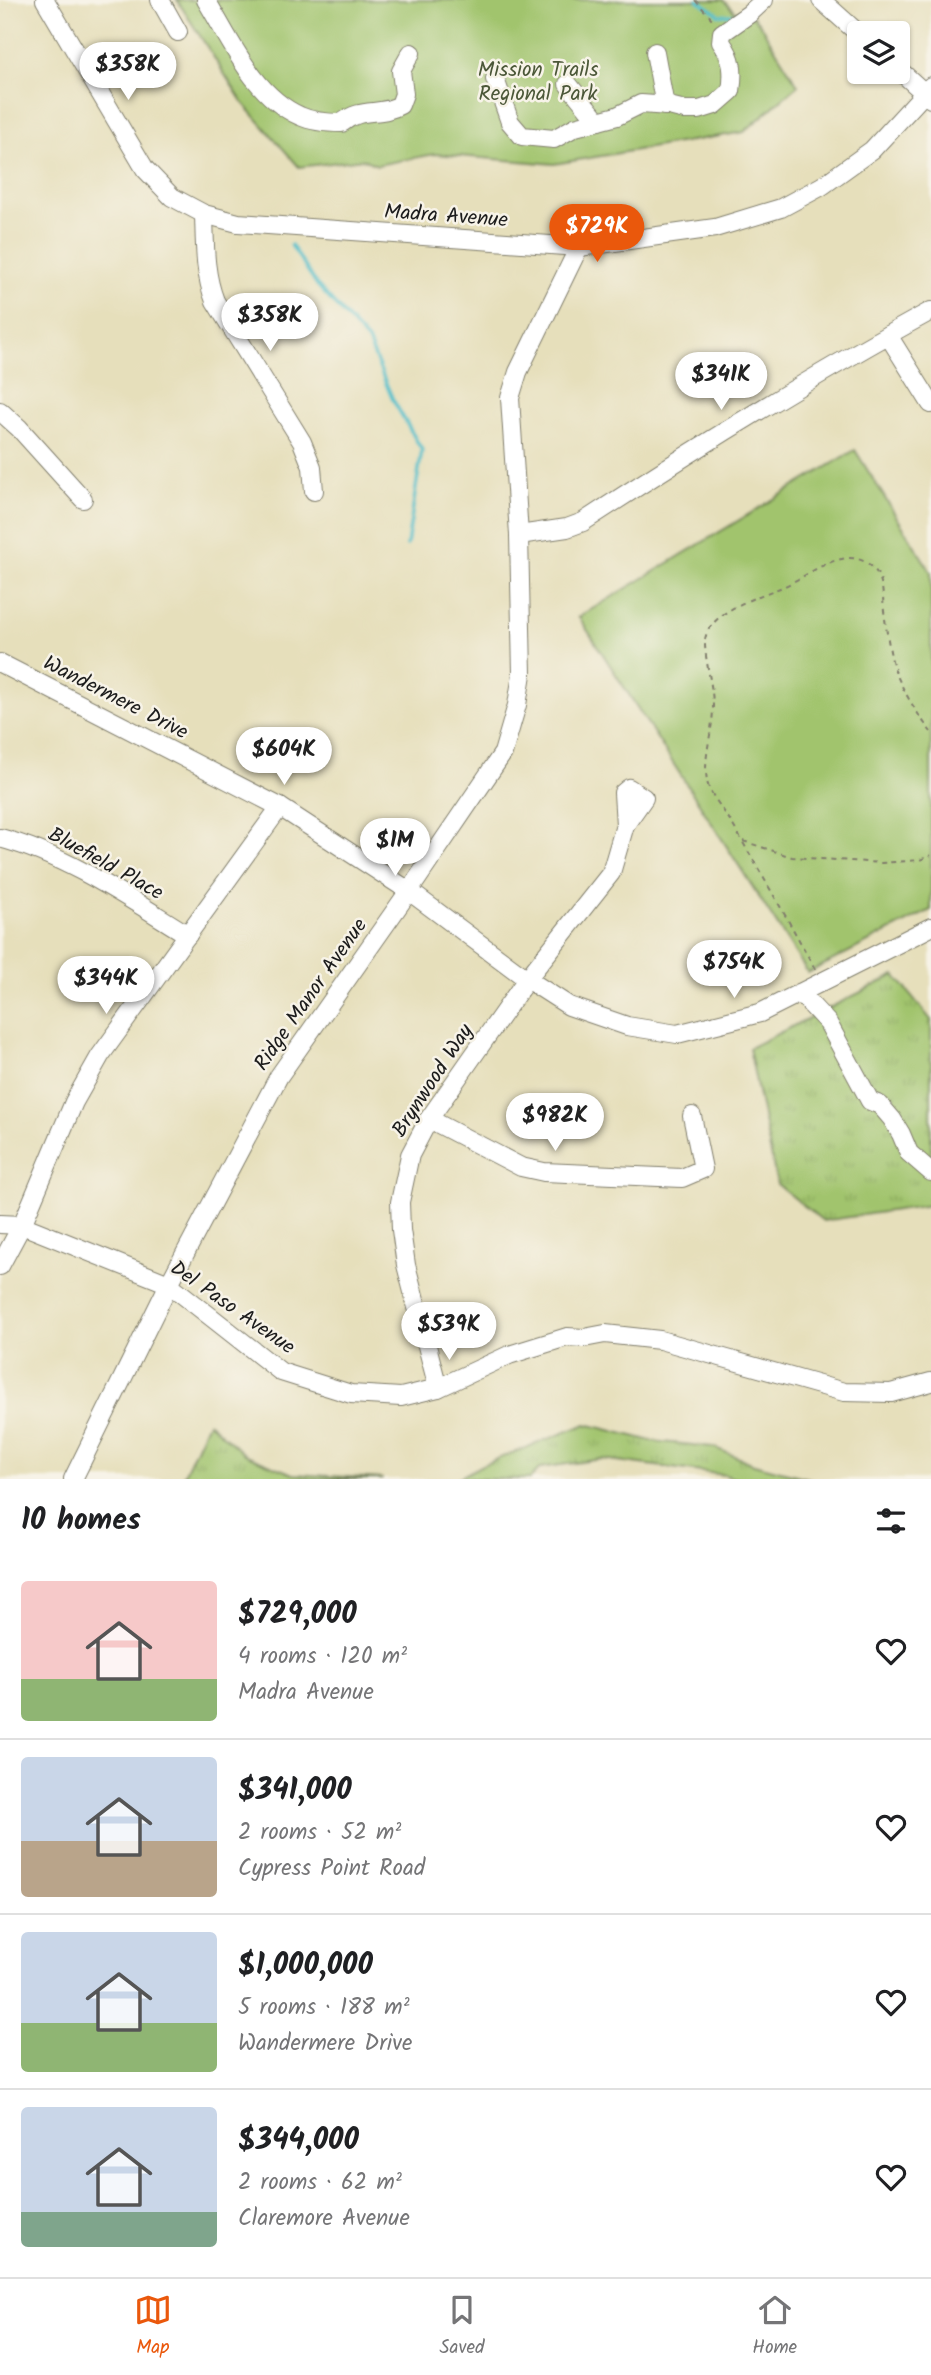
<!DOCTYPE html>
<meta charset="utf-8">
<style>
:root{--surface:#fff;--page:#f2f2f2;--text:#202124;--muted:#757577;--line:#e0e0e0;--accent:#ea580c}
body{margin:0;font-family:Kalam,sans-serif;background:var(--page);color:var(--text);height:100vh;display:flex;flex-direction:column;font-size:26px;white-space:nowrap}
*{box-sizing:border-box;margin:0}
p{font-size:23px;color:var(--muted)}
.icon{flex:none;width:38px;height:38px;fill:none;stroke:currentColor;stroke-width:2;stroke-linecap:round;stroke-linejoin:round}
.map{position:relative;height:1479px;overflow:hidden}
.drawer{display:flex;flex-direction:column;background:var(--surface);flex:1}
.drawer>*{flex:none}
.fabs{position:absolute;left:847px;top:21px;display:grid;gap:14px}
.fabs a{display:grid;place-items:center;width:63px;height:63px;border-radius:7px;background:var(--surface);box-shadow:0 2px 5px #0004;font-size:35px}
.price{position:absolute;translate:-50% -60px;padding:0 16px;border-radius:24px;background:#fff;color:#222;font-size:23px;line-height:46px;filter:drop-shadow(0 2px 4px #0008)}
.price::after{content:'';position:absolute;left:50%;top:42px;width:21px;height:16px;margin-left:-10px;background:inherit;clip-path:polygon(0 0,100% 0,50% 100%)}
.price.active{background:var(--accent);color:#fff}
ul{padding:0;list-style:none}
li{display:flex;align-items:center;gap:21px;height:175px;padding:0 21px}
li+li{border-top:2px solid var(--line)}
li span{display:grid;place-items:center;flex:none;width:196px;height:140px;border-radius:7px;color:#555}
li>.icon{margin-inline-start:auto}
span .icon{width:84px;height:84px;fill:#fffc;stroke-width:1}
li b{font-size:30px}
h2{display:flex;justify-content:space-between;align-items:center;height:84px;padding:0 21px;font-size:30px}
.tabs{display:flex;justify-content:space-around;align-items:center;height:98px;border-top:2px solid var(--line);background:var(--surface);font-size:19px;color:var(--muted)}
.tabs a{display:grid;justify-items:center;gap:4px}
.tabs .active{color:var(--accent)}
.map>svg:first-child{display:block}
.grass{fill:url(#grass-tufts);stroke:#5e7044;stroke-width:2}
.green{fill:#a1c46d;stroke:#5e7044;stroke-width:2}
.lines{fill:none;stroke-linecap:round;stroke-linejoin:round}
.stream{stroke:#50bdc8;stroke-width:3.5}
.minor-casing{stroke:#817e6c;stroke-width:20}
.path{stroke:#817e6c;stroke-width:2;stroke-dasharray:5 5;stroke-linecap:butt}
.minor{stroke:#fff;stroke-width:18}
.labels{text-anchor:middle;stroke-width:5;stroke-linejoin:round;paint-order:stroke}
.park-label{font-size:21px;fill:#4b5738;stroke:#f7f3e8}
.street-label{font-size:21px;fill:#1c1c1c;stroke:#f7f3e8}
</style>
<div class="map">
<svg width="931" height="1479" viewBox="0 0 931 1479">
<defs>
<pattern id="grass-tufts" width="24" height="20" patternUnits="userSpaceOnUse" patternTransform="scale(1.75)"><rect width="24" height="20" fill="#a1c46d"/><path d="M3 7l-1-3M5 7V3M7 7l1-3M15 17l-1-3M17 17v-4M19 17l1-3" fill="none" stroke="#8aa85e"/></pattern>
</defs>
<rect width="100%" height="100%" fill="#f7f3e8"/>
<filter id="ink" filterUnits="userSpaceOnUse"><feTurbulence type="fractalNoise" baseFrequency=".0143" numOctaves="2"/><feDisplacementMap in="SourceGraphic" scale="14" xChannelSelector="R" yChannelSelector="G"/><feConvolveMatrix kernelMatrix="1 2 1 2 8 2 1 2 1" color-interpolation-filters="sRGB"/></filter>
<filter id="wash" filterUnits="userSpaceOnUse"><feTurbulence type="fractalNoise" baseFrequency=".00686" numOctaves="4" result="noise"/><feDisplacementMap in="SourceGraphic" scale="28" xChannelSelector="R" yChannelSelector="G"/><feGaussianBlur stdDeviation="1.57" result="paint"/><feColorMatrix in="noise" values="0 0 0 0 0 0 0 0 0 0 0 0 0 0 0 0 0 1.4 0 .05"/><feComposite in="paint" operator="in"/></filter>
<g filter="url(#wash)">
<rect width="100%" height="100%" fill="#e6dfbb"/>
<!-- grass -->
<g class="grass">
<polygon points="895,975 931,1020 931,1205 823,1221 777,1184 749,1048"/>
<polygon points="208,1422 244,1454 293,1474 383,1479 182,1479"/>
<polygon points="586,1424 652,1441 713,1447 754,1464 811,1479 735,1479 725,1475 602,1459 540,1468 530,1479 457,1479 482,1465"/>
</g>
<!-- green -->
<g class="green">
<polygon points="177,0 723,0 735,12 746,9 759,23 798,85 744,132 554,164 435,154 377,165 363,159 299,167 243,103"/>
<polygon points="855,450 931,572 931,910 808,973 579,617"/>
</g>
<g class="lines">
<!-- stream -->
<g class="stream">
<polyline points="698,0 720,15 735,15"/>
<polyline points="291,245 317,285 368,341 393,400 422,450 407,545"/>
</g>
</g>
</g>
<g filter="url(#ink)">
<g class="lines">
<defs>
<g id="minor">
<polyline points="45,0 145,169 172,197 204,214 238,223 579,247 715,228 781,208 822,186 872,150 931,86"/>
<polyline points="160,0 178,32"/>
<path d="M206,0c25,41 48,96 94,116 13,6 28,7 42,7 20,-17 37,-6 58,-18l4,-11 -3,-23 10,-18"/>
<polyline points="821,0 859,34"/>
<polyline points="655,52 665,106"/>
<polyline points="898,69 931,99"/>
<path d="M495,79l15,43 12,14 32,3 21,-12 42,-11 24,-12 28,2 16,4h14l16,-5 16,-14c3,-19 2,-33 -10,-49l1,-9 27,-19 15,-14"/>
<polyline points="568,84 598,121"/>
<path d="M204,214c1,30 0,59 11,87l87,141 10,25 2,24"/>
<polyline points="888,335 931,404"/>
<polyline points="0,411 19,428 83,499"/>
<path d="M519,535l48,-7 16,-6c113,-74 229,-146 348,-211"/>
<polyline points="0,663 280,807 409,891 527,979 569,1006 627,1026 677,1034 760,1013 931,927"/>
<path d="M0,838c68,18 128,60 188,97"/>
<polyline points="800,993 828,1023 870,1101 880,1105 892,1119 901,1134 909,1153 931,1172"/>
<polyline points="429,1119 521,1167 544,1172 682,1178 703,1169 692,1116"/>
<polyline points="0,1224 22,1225 169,1284 281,1372 351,1394 401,1397 438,1388 509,1355 567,1337 584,1338 605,1334 660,1340 844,1392 891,1393 931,1382"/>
<polyline points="0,1266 22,1225 74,1102 100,1056 280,807"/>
<polyline points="438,1388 406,1265 401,1230 400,1202 410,1155 429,1119 527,979 611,873 625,825 644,798 629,788 623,793 625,825"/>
<polyline points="73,1479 169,1284 279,1076 409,891 503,753 517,705 522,674 519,535 510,398 518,372 579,247"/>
</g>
</defs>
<!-- minor casing -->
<use href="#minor" class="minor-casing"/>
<!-- path -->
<g class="path">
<polyline points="695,0 713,20"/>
<polyline points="743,841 792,857 881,863 920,860 931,855"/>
<path d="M815,969c-27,-50 -56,-99 -84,-147 -7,-12 -22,-28 -24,-41 -4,-25 6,-49 6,-74 0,-21 -7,-41 -8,-62 -3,-31 54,-49 75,-57 26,-10 60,-42 87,-25 18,12 15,30 17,48 2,15 6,49 12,62 8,20 22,42 35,59"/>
</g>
<!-- minor -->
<use href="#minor" class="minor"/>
</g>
</g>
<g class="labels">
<!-- park labels -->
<g class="park-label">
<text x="538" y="76">Mission Trails<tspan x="538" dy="24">Regional Park</tspan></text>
</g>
<!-- street labels -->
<g class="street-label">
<text transform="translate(446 215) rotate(4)" y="7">Madra Avenue</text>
<text transform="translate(116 697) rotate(27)" y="7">Wandermere Drive</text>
<text transform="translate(106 863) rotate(29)" y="7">Bluefield Place</text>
<text transform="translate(310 994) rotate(-55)" y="7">Ridge Manor Avenue</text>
<text transform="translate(432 1080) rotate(-57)" y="7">Brynwood Way</text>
<text transform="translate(233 1307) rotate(35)" y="7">Del Paso Avenue</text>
</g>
</g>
</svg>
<div class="fabs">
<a><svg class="icon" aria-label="layers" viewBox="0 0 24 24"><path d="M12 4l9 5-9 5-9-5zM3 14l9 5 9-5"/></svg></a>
</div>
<b class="price" style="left:128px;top:102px">$358K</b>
<b class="price active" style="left:597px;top:264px">$729K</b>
<b class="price" style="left:270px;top:353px">$358K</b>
<b class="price" style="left:721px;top:412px">$341K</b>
<b class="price" style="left:284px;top:787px">$604K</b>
<b class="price" style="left:395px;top:878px">$1M</b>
<b class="price" style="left:734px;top:1000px">$754K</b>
<b class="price" style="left:106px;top:1016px">$344K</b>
<b class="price" style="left:555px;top:1153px">$982K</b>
<b class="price" style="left:449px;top:1362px">$539K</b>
</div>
<section class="drawer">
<h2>10 homes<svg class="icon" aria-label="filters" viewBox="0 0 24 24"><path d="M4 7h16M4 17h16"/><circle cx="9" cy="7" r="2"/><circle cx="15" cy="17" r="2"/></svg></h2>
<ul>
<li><span style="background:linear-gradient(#f6c9c9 70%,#8fb573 0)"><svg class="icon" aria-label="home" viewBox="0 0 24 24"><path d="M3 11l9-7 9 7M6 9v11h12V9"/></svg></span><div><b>$729,000</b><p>4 rooms · 120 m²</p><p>Madra Avenue</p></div><svg class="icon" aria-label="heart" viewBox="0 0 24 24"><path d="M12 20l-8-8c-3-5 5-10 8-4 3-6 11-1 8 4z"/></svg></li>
<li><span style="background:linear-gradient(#c9d6e8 60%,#b9a48a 0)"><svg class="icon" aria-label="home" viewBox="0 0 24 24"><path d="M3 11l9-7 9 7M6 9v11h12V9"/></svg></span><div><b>$341,000</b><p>2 rooms · 52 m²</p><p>Cypress Point Road</p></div><svg class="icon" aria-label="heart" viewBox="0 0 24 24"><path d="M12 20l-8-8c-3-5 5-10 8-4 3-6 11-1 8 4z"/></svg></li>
<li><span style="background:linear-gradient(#c9d6e8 65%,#8fb573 0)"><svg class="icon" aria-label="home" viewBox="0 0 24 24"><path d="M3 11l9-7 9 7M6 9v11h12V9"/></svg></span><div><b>$1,000,000</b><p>5 rooms · 188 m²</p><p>Wandermere Drive</p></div><svg class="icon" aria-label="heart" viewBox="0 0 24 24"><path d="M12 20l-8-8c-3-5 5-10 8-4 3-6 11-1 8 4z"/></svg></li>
<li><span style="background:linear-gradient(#c9d6e8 75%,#7fa58c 0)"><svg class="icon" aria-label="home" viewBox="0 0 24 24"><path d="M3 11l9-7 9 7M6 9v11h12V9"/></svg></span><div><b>$344,000</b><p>2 rooms · 62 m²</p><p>Claremore Avenue</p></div><svg class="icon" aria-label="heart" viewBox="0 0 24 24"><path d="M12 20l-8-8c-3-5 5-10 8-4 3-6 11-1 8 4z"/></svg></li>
</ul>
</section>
<nav class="tabs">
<a class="active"><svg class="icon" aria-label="map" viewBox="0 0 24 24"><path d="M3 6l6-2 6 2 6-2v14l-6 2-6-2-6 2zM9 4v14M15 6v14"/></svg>Map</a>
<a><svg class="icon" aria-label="saved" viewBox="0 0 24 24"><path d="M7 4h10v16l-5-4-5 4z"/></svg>Saved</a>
<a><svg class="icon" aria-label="home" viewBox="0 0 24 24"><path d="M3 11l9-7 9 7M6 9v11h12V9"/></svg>Home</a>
</nav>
